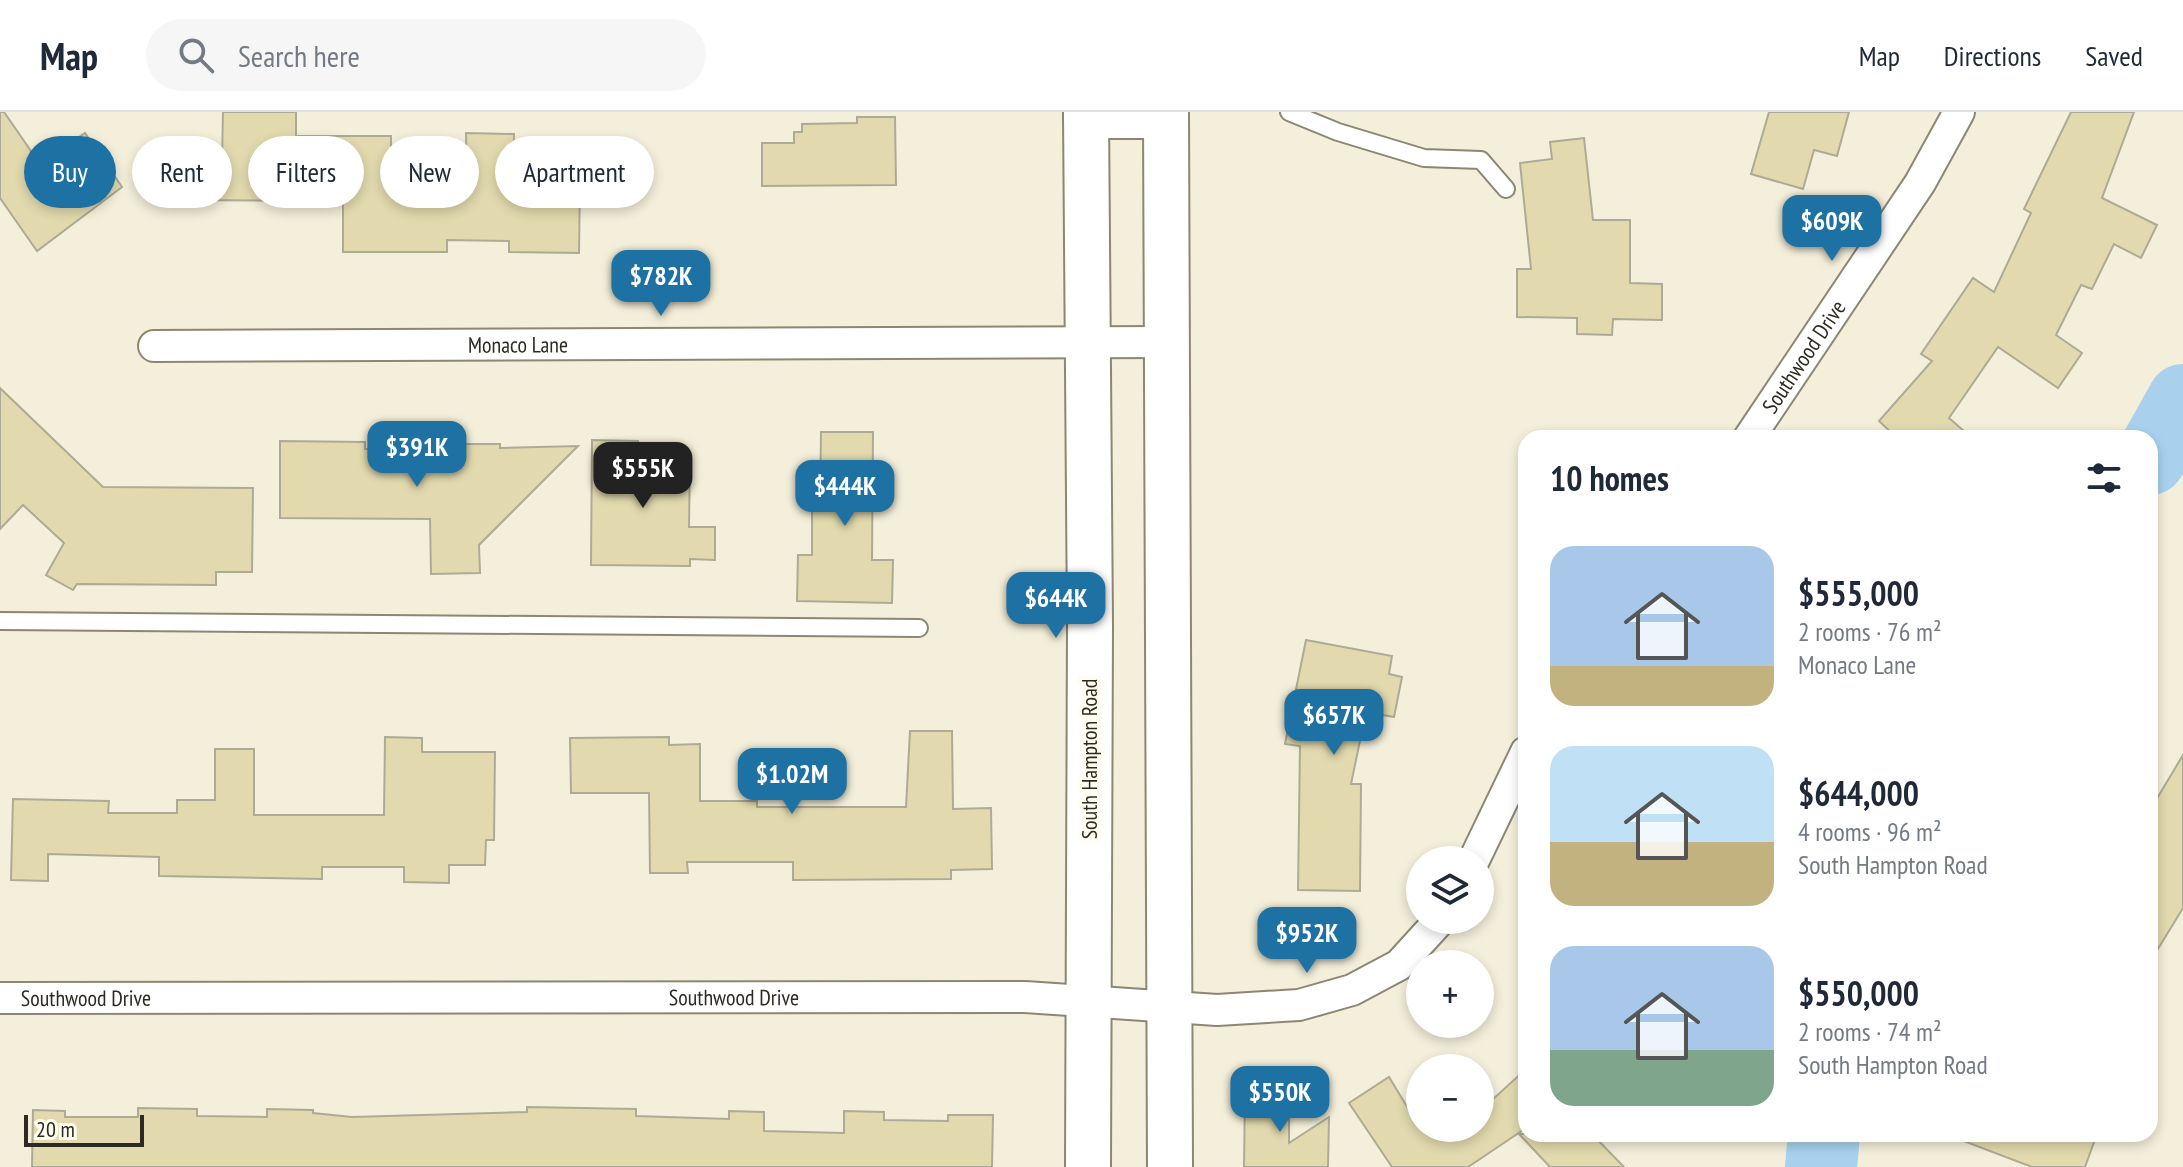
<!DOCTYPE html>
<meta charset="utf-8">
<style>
:root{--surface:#fff;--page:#f6f6f7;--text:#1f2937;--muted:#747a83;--line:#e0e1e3;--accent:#1e72a3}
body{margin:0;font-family:"PT Sans Narrow",sans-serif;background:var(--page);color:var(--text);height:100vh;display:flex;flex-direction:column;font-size:30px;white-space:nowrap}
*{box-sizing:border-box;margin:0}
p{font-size:26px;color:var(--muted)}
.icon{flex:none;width:44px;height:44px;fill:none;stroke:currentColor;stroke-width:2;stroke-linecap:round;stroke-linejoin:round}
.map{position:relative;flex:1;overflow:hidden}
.panel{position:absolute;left:1518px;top:318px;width:640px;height:712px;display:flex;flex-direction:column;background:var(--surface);border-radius:24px;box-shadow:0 4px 12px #0003}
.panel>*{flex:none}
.hud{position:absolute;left:24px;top:24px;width:760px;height:72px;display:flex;gap:16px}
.fabs{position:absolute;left:1406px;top:734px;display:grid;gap:16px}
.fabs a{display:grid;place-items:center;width:88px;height:88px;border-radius:50%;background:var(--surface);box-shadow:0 4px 12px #0003;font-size:40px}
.scale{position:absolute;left:24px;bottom:20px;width:120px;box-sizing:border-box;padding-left:8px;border:4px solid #2c2a22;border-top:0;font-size:22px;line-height:28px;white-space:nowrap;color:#2c2a22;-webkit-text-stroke:6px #fffdf0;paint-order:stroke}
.price{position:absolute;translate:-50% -68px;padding:0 18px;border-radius:16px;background:var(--accent);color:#fff;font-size:26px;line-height:52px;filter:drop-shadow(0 2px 4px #0008)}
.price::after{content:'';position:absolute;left:50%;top:48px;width:24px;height:18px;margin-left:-12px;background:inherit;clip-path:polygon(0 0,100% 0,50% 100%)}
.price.on{background:#222;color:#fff}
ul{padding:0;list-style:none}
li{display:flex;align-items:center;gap:24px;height:200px;padding:0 32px}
li span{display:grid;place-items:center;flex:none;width:224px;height:160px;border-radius:24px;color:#555}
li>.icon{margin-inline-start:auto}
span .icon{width:96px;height:96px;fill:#fffc;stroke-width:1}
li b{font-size:34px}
h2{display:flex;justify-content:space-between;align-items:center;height:96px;padding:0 32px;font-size:34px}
.pill{padding:0 28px;border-radius:36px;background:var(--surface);box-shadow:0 4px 12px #0003;font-size:28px;line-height:72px}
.pill.on{background:var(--accent);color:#fff}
header{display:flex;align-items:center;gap:48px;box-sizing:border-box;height:112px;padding:0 40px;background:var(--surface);border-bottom:2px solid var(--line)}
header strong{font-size:38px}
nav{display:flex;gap:44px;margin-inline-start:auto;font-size:28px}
.search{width:560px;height:72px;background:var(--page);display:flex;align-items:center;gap:20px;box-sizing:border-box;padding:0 28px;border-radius:44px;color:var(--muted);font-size:30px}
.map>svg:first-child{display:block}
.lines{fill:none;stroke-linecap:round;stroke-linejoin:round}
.river{stroke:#a9d1ee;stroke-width:72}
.building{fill:#e2daae;stroke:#adaa95;stroke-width:2}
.service-casing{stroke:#8b8773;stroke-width:20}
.minor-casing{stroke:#8b8773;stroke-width:34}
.secondary-casing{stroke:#8b8773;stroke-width:48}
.service{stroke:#fff;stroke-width:16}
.minor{stroke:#fff;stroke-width:30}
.secondary{stroke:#fff;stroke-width:44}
.labels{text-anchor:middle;stroke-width:8;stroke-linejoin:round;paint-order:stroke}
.street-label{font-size:22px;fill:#2c2a22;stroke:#fffdf0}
</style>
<header>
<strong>Map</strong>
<div class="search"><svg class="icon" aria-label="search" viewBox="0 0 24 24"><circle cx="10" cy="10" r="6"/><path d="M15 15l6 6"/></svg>Search here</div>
<nav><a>Map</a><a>Directions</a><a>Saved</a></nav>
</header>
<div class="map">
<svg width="2183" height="1055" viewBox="0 0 2183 1055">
<rect width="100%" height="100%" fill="#f4efda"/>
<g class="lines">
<!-- river -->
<g class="river">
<polyline points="2150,347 2183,288"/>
<polyline points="1821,1055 1824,1022"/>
</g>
</g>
<!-- building -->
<g class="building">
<polygon points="0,0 4,0 40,52 85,21 122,75 37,139 0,86"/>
<polygon points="223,0 296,0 296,24 391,24 391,79 467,79 466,21 514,22 513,68 580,69 579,141 509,140 509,129 447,128 447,140 343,140 343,89 183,88 183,46 222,47"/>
<polygon points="1769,0 1849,0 1837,44 1814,38 1803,77 1751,62"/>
<polygon points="2071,0 2134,0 2102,86 2157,113 2141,146 2114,132 2092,177 2081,173 2056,223 2082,241 2058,276 1998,235 1949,306 1972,326 1897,326 1879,309 1932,249 1921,242 1973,166 1994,180 2031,101 2024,97"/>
<polygon points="857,5 895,5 896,73 762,74 762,31 794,31 794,20 802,20 802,12 857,11"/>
<polygon points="1584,26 1593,108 1630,108 1630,171 1662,172 1662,208 1613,207 1612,223 1577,222 1577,206 1517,205 1517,157 1531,157 1520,51 1552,47 1550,30"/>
<polygon points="0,276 103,375 253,376 252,460 216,460 216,473 77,472 73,478 46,463 64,431 23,393 0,417"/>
<polygon points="821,320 873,320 872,448 893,448 892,491 797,489 798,443 812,443 812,395 820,395"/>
<polygon points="592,328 638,329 637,346 690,346 689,415 715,415 715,448 690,447 690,454 591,453"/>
<polygon points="280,329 365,330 365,337 456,337 456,332 500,332 500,336 578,334 479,433 480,461 431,462 430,407 280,406"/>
<polygon points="1306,528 1392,544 1389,562 1402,565 1394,605 1366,600 1351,672 1361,672 1360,779 1298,778 1300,634 1285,632"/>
<polygon points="910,619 952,619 953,697 991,696 992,757 951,758 951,767 793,768 793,750 687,750 688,761 650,761 649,681 571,681 570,626 669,625 669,633 700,632 700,689 757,689 757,695 906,695"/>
<polygon points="385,625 422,626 422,640 495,640 494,728 486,728 485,753 449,753 449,771 404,770 404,755 322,755 322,767 159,764 159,745 48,742 48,769 11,768 13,687 109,689 108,701 177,701 177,688 215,688 215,637 254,637 254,703 384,703"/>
<polygon points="2183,643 2183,796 2150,850 2150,698"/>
<polygon points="1526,957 1526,1016 1468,1055 1392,1055 1349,991 1389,965 1420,1016 1480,1016 1480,999"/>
<polygon points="1245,977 1289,978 1289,1031 1329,1005 1328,1055 1244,1055"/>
<polygon points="527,995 636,997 636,1004 729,1007 729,999 764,1000 764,1019 844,1021 844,999 884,1000 884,1008 948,1009 948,1003 993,1003 992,1055 32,1055 33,998 65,999 65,1005 138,1005 138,996 197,997 197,1004 267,1005 267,997 313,998 313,1001 352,1005 527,1000"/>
<polygon points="1519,1022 1592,1022 1624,1055 1550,1055"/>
<polygon points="1954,1022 2097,1022 2085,1055 2032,1055 1953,1025"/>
</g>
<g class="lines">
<defs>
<g id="service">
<polyline points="1289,0 1338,20 1424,46 1481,48 1506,77"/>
<polyline points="0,509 919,516"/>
</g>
<g id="minor">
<path id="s1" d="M154,234l1016,-4"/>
<path id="s2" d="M1749,326l171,-255 39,-71"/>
<polyline points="1474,748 1526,640"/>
<path id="s3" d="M0,886l1025,-1 192,13 82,-5 53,-15 47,-25 41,-45"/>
</g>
<g id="secondary">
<polyline points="1086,0 1090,514 1088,1055"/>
<polyline points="1166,0 1170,1055"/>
<polyline points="1086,4 1166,4"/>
</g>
</defs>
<!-- service casing -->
<use href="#service" class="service-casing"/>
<!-- minor casing -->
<use href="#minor" class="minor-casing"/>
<!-- secondary casing -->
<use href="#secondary" class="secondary-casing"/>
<!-- service -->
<use href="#service" class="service"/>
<!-- minor -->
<use href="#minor" class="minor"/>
<!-- secondary -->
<use href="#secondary" class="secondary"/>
</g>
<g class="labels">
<!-- street labels -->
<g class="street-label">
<text dy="8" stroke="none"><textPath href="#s1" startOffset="364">Monaco Lane</textPath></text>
<text dy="8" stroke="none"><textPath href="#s2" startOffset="98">Southwood Drive</textPath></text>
<text transform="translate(1089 647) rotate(-90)" y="8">South Hampton Road</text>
<text dy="8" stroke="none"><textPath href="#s3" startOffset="86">Southwood Drive</textPath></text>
<text dy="8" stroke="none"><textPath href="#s3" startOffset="734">Southwood Drive</textPath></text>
</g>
</g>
</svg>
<div class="fabs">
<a><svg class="icon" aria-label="layers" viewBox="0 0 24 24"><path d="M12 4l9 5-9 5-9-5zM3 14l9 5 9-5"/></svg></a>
<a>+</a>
<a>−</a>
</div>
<div class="scale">20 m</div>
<b class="price" style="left:1832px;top:151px">$609K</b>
<b class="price" style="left:661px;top:206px">$782K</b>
<b class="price" style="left:417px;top:377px">$391K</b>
<b class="price on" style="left:643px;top:398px">$555K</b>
<b class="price" style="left:845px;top:416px">$444K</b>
<b class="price" style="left:1056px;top:528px">$644K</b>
<b class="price" style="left:1334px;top:645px">$657K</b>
<b class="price" style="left:792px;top:704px">$1.02M</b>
<b class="price" style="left:1307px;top:863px">$952K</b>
<b class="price" style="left:1280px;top:1022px">$550K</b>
<div class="hud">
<a class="pill on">Buy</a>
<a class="pill">Rent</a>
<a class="pill">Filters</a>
<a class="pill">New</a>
<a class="pill">Apartment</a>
</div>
<section class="panel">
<h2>10 homes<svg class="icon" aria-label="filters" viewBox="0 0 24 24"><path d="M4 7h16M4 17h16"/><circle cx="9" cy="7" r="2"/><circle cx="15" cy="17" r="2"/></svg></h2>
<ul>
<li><span style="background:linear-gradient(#a9c7e8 75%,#c2b280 0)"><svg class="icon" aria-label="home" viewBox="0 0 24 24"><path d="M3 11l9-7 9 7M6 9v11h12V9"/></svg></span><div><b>$555,000</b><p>2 rooms · 76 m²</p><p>Monaco Lane</p></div></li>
<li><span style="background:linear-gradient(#bfe0f5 60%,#c2b280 0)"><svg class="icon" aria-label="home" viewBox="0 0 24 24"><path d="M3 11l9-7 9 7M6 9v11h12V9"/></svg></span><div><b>$644,000</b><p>4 rooms · 96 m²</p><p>South Hampton Road</p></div></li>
<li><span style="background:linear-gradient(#a9c7e8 65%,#7fa58c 0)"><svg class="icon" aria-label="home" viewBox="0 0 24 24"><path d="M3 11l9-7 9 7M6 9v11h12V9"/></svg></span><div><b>$550,000</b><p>2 rooms · 74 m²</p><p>South Hampton Road</p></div></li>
</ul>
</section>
</div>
